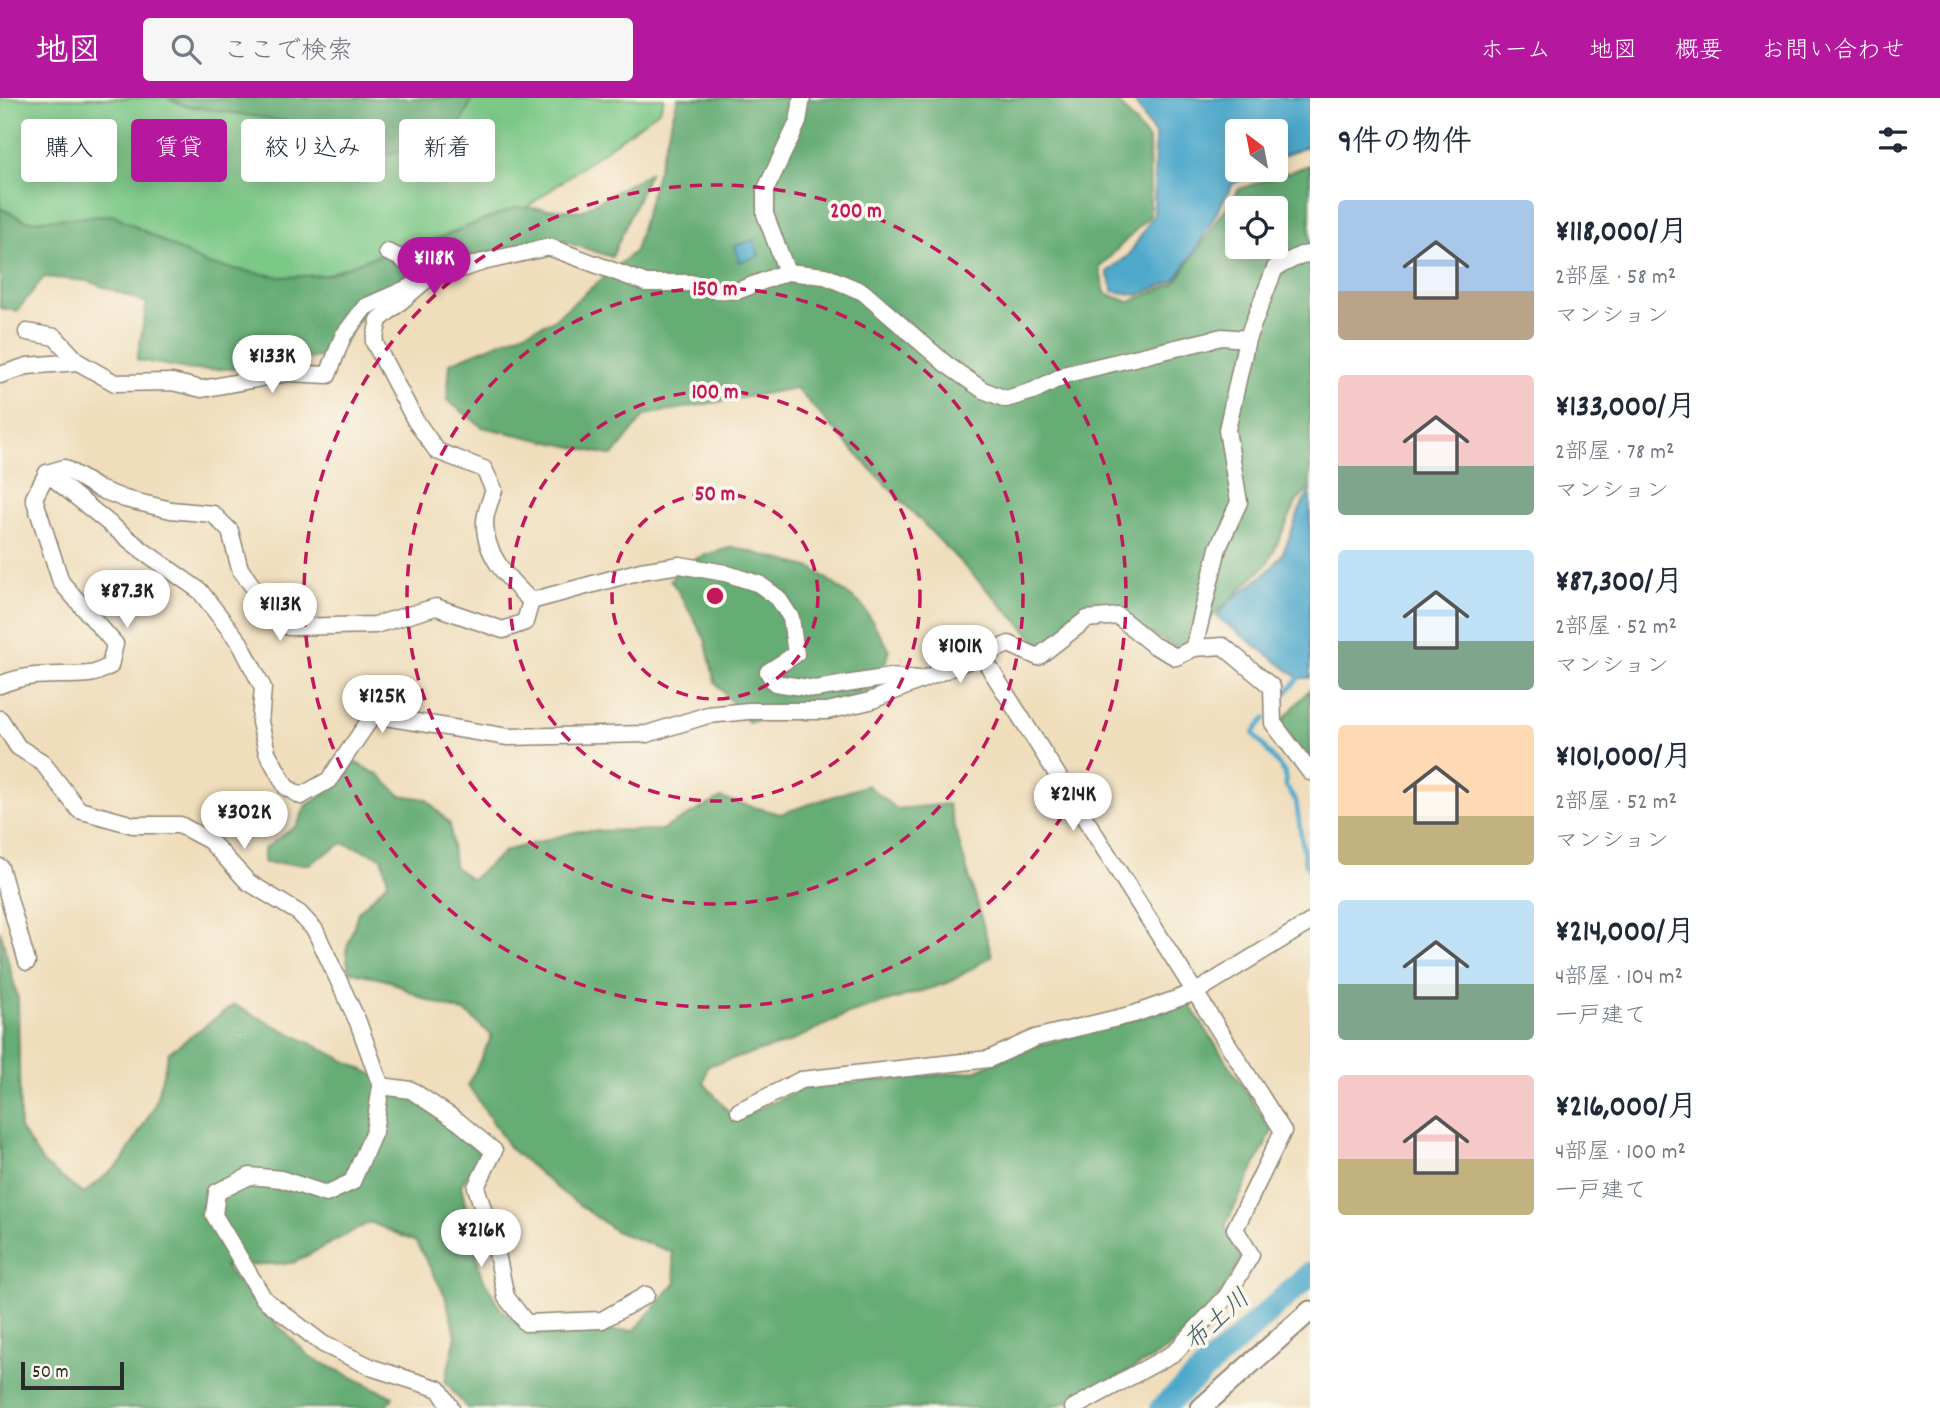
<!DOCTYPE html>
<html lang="ja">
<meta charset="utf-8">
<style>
:root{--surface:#fff;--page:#f6f6f7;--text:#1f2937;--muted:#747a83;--accent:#b5179e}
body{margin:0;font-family:Dekko,"Klee One",sans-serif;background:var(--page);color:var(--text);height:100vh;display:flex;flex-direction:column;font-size:26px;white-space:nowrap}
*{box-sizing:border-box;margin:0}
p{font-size:23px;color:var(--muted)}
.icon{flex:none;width:38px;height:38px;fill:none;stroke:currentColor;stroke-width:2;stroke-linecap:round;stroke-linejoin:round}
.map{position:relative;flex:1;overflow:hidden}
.side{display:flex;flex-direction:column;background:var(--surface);width:630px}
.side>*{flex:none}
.hud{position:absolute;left:21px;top:21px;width:665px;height:63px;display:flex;gap:14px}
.needle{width:46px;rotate:328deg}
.buttons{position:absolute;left:1225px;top:21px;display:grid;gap:14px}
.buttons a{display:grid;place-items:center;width:63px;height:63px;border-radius:7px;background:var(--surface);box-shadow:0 4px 18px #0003;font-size:35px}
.scale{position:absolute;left:21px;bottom:18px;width:103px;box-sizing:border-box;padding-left:7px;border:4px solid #2b2b2b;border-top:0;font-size:19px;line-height:24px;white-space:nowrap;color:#2b2b2b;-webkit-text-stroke:5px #fbf7ec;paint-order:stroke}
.price{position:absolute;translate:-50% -60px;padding:0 16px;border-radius:24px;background:#fff;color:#222;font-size:23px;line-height:46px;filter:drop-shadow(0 2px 4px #0008)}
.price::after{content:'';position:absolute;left:50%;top:42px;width:21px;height:16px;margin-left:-10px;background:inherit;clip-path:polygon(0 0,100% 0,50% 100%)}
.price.active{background:var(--accent);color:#fff}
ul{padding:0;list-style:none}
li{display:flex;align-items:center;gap:21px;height:175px;padding:0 28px}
li span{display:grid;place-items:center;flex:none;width:196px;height:140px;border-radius:7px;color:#555}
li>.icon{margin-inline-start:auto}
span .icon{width:84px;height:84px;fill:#fffc;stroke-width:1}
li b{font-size:30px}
h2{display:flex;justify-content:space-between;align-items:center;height:84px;padding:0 28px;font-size:30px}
.chip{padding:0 24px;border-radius:7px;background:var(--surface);box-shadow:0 4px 18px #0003;font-size:24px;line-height:63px}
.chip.active{background:var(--accent);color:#fff}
header{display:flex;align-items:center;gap:42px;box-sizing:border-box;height:98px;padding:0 35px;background:var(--accent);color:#fff}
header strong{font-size:33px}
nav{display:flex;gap:38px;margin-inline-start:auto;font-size:24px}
.search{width:490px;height:63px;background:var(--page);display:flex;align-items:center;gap:18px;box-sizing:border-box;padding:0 24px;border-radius:7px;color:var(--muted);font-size:26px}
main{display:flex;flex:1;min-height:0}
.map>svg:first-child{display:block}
.green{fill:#7cc887;stroke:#547a59;stroke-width:2}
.forest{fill:#65ac74;stroke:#486c50;stroke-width:2;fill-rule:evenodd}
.water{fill:#4ea8cb;stroke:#3c6a7b;stroke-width:2}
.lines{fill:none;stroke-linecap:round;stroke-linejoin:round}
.stream{stroke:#4ea8cb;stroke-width:4.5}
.river{stroke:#4ea8cb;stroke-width:24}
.minor-casing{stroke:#8d8473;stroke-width:19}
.major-casing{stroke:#8d8473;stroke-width:23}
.minor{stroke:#fff;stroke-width:16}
.major{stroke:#fff;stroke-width:19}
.ring{fill:none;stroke:#c2185b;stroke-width:3.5;stroke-dasharray:12 9}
.labels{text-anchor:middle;stroke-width:7;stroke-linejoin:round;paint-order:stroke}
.water-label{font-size:26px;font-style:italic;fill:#395d6b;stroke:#fbf7ec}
.centre{fill:#c2185b;stroke:#fbf7ec;stroke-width:3.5}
.ring-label{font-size:21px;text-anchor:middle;font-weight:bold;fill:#c2185b;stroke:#fbf7ec;stroke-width:7;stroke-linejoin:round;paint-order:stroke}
</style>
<header>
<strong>地図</strong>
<div class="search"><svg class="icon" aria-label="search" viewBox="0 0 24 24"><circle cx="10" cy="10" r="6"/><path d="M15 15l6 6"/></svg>ここで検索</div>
<nav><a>ホーム</a><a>地図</a><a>概要</a><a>お問い合わせ</a></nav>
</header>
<main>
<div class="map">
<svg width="1310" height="1310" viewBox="0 0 1310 1310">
<rect width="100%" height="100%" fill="#fbf7ec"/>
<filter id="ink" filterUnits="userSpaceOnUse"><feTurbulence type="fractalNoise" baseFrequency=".0143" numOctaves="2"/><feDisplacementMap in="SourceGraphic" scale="14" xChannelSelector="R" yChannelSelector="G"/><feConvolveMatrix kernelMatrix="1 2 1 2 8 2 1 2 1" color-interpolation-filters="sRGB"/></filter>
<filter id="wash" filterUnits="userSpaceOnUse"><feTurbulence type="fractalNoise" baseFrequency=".00686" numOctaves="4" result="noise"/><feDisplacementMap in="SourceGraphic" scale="28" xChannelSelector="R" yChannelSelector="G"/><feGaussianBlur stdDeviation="1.57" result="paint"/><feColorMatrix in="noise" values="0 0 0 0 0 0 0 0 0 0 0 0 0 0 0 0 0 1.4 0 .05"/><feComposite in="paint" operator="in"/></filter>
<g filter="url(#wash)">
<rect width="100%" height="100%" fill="#efddbb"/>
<!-- green -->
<polygon class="green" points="0,0 664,0 660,12 508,123 269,195 27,123 0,110"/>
<!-- forest -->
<g class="forest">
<polygon points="167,0 473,0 451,44 381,57 318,28 186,8"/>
<path d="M678,0h437l34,42 1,75 -51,53 6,25 24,9 46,-19 64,-94 71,-24v324l-13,12 -29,62 -89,86 -83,-45 -54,43 -178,-185 -68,-74 -151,27 -32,41 -131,-29 -35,-27 3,-37 102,-42 83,-70zM1237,110h39v39h-39z"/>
<polygon points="649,75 612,159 550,139 448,167 379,195 335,256 259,270 193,272 137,262 147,205 88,183 44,179 17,213 0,210 0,110 27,123 114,117 206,166 281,179 326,177 370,160 428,144 517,109 581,113"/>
<path d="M733,449l79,21 50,37 27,44 -10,38 -70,29 -61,6 -33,-40 -10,-43 -27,-48 -8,-11c15,-22 38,-26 63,-33z"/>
<polygon points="1310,591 1310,666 1279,626"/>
<polygon points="354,664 379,677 400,697 426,701 450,726 454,768 471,782 505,753 579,733 661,732 721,700 780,716 867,687 897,711 948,706 992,858 950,884 845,917 788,945 707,968 704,985 735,1022 803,990 975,973 1021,952 1189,906 1272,1033 1225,1128 1241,1160 1223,1193 1168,1251 1089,1296 1049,1310 467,1310 445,1284 456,1238 445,1197 416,1144 370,1124 293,1165 225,1168 252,1202 310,1259 393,1299 386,1310 0,1310 0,832 18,901 20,1031 44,1066 83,1096 121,1065 154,1009 169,954 234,907 406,993 482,1056 461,1087 481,1177 501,1211 532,1237 635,1232 676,1184 672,1154 617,1134 559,1092 510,1050 468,987 492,938 467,915 424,901 390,883 349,873 346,853 358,814 388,784 382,759 343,745 309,766 264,765 264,751 297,727 306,708 341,685"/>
</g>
<!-- water -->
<g class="water">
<polygon points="1132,0 1310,0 1310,47 1276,61 1276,33 1237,33 1237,72 1255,72 1232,87 1201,143 1175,182 1138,197 1113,193 1107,174 1129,157 1154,116 1155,37"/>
<polygon points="754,142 759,158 739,164 735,148"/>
<path d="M1310,394v186h-11l-82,-61c12,-23 47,-35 63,-60 13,-20 14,-45 30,-65z"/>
</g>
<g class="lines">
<!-- stream -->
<g class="stream">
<polyline points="1279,603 1299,580"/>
<polyline points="1265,620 1253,635 1285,675 1286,688 1296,703 1305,765 1310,773"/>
</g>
<!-- river -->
<polyline class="river" points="1162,1310 1310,1176"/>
</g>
</g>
<g filter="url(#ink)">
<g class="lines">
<defs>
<g id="minor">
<polyline points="787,174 765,116 765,93 798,24 802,0"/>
<polyline points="27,234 55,239 78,264 115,285 172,284 202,291 288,275 328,277 343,238 365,209 426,182 401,160 387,154"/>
<polyline points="0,277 27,268 78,264"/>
<polyline points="47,375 142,452 200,493 240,545 263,590 260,624 267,654 286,689 301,698 329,682 373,617 508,639 647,636 708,617 748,613 827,613 870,603 1009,546 1038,559 1087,521 1118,518 1153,547 1176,559 1194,550 1223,548 1272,589 1273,625 1310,674"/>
<path d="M531,503c-22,-21 -47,-46 -46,-79 0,-10 6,-23 9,-32l-10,-21 -47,-18 -22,-31 -41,-78 5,-22 47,-40 57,-18 66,-15 97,36h44l26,7 21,1 50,-19 38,4 38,16 84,73 36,25 23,9 27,-8 34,-17 155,-37 25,2"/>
<polyline points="531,503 641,473 680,467 725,475 759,486 778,500 791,520 796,556 768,574 775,585 815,591 890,579 919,581"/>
<polyline points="1194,550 1218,450 1239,404 1227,332 1247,241 1275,170 1301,157 1310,156"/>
<polyline points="982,558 1283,1033 1235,1131 1251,1157 1227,1198 1174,1255 1073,1310"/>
<path d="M0,587c31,-14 57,-8 89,-11 7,0 14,-5 21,-8l5,-22 -54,-62 -27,-84 13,-25 17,-5 35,21 26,10 46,11 42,4 17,17 10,38 31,43 18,15 86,-2 61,-18 67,23 22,-8 6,-21"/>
<polyline points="0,621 18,649 42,664 79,712 133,727 180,727 210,743 248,784 299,815 315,832 358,924 381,988 374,1034 352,1084 326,1096 281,1081 250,1078 217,1094 214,1117 264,1201 323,1246 373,1270 439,1291 451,1310"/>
<polyline points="0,769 27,864"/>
<polyline points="381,988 411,992 459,1024 494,1053 476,1089 496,1151 506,1199 526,1225 602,1222 646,1197"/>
<polyline points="739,1013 801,982 989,961 1035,940 1134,916 1196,894 1310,824"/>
</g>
<polyline id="major" points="1201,1310 1310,1213"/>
</defs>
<!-- minor casing -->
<use href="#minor" class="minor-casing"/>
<!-- major casing -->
<use href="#major" class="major-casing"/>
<!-- minor -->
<use href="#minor" class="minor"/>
<!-- major -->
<use href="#major" class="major"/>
</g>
</g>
<!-- distance rings -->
<g class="ring">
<circle cx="715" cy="498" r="103"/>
<circle cx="715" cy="498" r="205"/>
<circle cx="715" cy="498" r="308"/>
<circle cx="715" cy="498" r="411"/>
</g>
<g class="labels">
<!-- water labels -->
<g class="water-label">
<text transform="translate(1216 1221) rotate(-42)" y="9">布土川</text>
</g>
</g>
<circle cx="715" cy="498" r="10" class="centre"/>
<g class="ring-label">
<text x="856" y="119">200 m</text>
<text x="715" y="197">150 m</text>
<text x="715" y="300">100 m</text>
<text x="715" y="402">50 m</text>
</g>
</svg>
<div class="buttons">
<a><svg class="needle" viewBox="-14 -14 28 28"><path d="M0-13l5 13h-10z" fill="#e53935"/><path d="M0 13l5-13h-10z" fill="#747a83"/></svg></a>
<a><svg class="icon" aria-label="locate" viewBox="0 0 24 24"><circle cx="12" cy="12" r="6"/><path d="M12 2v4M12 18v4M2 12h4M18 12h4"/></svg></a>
</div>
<div class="scale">50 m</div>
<b class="price active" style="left:434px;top:199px">¥118K</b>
<b class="price" style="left:272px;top:297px">¥133K</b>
<b class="price" style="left:127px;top:532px">¥87.3K</b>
<b class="price" style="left:280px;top:545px">¥113K</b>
<b class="price" style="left:960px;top:587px">¥101K</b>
<b class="price" style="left:382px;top:637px">¥125K</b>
<b class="price" style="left:1073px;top:735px">¥214K</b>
<b class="price" style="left:244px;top:753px">¥302K</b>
<b class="price" style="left:481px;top:1171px">¥216K</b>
<div class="hud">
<a class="chip">購入</a>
<a class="chip active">賃貸</a>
<a class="chip">絞り込み</a>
<a class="chip">新着</a>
</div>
</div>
<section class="side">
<h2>9件の物件<svg class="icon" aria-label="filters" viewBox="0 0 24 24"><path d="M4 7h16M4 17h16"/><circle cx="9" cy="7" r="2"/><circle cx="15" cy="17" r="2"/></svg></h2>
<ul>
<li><span style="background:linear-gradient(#a9c7e8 65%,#b9a48a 0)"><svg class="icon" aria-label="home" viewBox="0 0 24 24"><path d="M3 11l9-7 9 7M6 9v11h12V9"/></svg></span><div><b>¥118,000/月</b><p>2部屋 · 58 m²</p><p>マンション</p></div></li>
<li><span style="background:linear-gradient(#f6c9c9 65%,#7fa58c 0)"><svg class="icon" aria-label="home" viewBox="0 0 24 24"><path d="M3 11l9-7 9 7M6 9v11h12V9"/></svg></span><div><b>¥133,000/月</b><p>2部屋 · 78 m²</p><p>マンション</p></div></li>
<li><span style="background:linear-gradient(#bfe0f5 65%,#7fa58c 0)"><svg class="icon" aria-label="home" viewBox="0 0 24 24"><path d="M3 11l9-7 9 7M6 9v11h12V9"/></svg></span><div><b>¥87,300/月</b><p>2部屋 · 52 m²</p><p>マンション</p></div></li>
<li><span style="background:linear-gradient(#ffd9b3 65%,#c2b280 0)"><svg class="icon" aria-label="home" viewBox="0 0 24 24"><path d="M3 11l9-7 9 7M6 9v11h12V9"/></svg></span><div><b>¥101,000/月</b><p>2部屋 · 52 m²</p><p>マンション</p></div></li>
<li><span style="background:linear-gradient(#bfe0f5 60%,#7fa58c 0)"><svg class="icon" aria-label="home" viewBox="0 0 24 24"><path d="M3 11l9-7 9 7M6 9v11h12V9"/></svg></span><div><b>¥214,000/月</b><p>4部屋 · 104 m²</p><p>一戸建て</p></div></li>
<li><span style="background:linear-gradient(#f6c9c9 60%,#c2b280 0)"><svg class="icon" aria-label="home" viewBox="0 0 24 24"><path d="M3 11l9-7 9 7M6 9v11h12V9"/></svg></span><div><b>¥216,000/月</b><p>4部屋 · 100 m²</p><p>一戸建て</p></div></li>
</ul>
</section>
</main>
